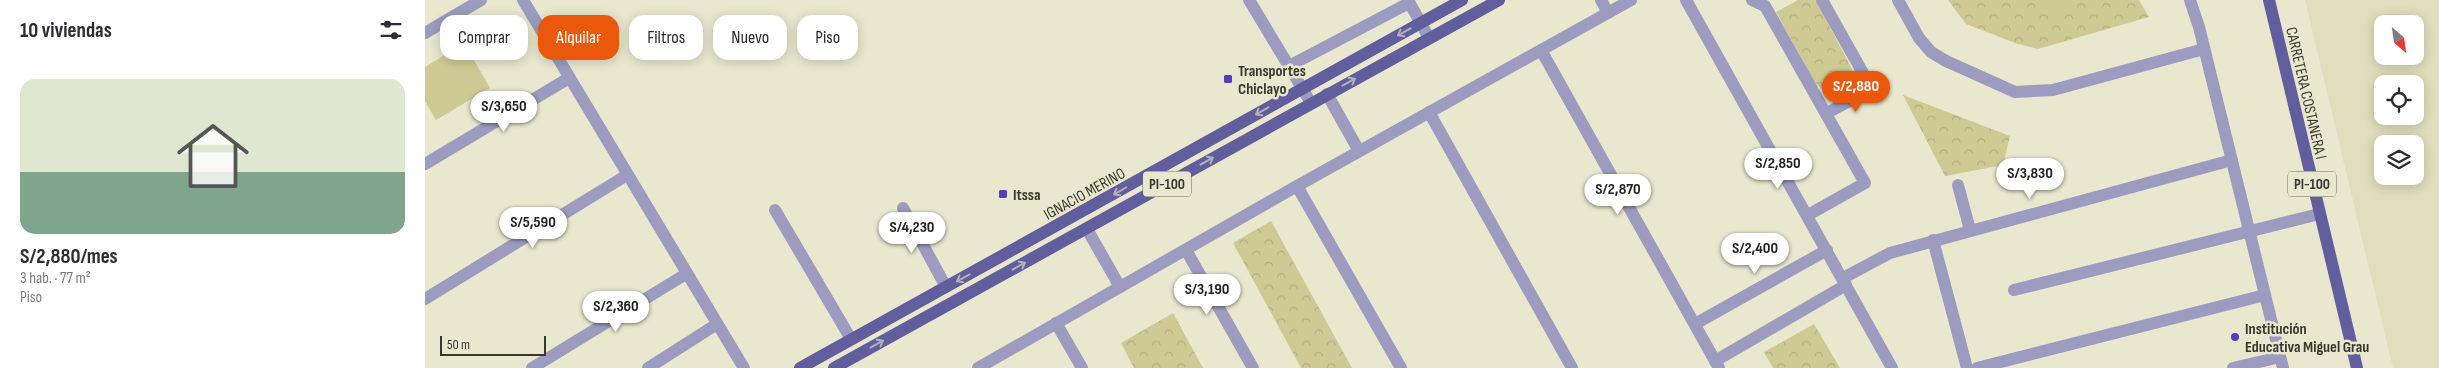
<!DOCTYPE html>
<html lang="es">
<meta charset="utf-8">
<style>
:root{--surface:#fff;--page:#f2f2f3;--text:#2b2b33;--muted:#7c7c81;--line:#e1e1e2;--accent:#ea580c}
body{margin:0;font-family:"Sofia Sans Condensed",sans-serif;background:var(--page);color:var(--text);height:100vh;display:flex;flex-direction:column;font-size:19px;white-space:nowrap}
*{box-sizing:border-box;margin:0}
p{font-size:16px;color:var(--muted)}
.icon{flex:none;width:28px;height:28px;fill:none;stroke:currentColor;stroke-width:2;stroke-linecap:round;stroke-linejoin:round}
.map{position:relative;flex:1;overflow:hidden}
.details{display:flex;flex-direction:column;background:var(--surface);width:425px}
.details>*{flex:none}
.guide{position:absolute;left:15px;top:15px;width:475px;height:45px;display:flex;gap:10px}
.needle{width:32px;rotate:151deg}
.tools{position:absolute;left:1949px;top:15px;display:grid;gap:10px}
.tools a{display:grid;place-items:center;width:50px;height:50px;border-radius:10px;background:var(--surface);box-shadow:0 2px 12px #0003;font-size:25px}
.scale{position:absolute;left:15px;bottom:12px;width:106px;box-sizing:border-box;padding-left:5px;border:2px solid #39382e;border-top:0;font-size:14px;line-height:18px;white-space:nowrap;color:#39382e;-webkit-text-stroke:4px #e9e7ce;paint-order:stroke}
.price{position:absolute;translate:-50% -42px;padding:0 11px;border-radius:18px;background:#fff;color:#222;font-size:16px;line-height:32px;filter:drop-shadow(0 1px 2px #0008)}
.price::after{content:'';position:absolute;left:50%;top:30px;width:15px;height:11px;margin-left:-8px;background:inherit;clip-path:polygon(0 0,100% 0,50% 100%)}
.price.on{background:var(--accent);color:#fff}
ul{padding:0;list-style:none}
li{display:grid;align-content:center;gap:10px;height:265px;padding:0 20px}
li+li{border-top:1px solid var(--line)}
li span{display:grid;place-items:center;height:155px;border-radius:15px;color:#555}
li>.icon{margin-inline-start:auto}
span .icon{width:90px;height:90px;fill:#fffc;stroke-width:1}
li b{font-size:21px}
h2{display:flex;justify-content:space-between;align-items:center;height:60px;padding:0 20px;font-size:21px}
.tag{padding:0 18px;border-radius:15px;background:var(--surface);box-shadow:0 2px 12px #0003;font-size:18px;line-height:45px}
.tag.on{background:var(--accent);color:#fff}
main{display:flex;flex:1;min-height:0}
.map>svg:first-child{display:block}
.built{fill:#e1debd;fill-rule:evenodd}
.forest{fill:url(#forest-crowns)}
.pitch{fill:#cfc994}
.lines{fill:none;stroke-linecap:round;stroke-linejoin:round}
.minor{stroke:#9c9cc0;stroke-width:12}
.primary{stroke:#615e9d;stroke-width:12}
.oneway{stroke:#b3b0ba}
.poi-dot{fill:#523eb6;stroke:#e9e7ce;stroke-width:2}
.labels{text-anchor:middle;stroke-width:5;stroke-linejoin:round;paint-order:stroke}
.shield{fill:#e9e7ce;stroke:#6e6c5e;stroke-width:1}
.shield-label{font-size:15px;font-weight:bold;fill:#39382e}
.poi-label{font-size:16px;font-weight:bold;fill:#39382e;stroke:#e9e7ce;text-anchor:start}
.street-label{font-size:16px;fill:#39382e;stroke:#e9e7ce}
</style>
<main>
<section class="details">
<h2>10 viviendas<svg class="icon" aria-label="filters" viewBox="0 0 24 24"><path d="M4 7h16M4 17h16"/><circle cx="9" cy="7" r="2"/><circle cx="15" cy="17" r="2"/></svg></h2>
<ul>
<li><span style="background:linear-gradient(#dfe7d0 60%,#7fa58c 0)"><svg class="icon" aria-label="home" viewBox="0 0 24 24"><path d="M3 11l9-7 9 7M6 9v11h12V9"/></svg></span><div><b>S/2,880/mes</b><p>3 hab. · 77 m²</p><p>Piso</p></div></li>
</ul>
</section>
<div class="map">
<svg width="2014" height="368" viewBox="0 0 2014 368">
<defs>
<pattern id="forest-crowns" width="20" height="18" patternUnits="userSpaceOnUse" patternTransform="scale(1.25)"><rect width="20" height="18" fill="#cfc994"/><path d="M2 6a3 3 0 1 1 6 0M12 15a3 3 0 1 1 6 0" fill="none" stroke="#b2ad80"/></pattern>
</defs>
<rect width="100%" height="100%" fill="#e9e7ce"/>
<!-- built -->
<path class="built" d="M1880,0h134v368h-46zM1958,24h32v32h-32zM1958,84h32v32h-32zM1958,144h32v32h-32z"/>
<!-- forest -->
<g class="forest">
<polygon points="1373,0 1391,0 1428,71 1424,86 1413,93 1401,93 1390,83 1351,12"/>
<polygon points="1523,0 1714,0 1724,17 1613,49 1590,43 1541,24"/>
<polygon points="1478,95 1585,136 1578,165 1520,176"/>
<polygon points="846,221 927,368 876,368 808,243"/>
<polygon points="748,313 778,368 709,368 696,343"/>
<polygon points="1389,324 1415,368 1348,368 1339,352"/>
</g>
<!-- pitch -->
<g class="pitch">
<polygon points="1601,0 1648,0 1642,15"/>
<polygon points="39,43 65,88 11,120 0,101 0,67"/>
</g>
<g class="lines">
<!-- minor -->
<g class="minor">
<polyline points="98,0 319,368"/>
<polyline points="824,0 886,103"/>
<polyline points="983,0 1004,38"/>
<polyline points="1176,0 1183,13"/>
<polyline points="1261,0 1467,368"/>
<polyline points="1327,0 1340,6 1440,183 1383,215"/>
<polyline points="1397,0 1447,89 1402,113"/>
<polyline points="1473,0 1494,38 1506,52 1521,61 1590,92 1628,90 1779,49"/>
<polyline points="1765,0 1774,27 1858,368"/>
<polyline points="0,33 56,0"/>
<polyline points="1116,50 1294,368"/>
<polyline points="864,66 984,3"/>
<polyline points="902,94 934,151"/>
<polyline points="1004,112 1147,368"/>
<polyline points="0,164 144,78"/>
<polyline points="1533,185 1545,230"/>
<polyline points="872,186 976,368"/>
<polyline points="478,208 521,287"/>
<polyline points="350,210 426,339"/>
<polyline points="662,229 695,287"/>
<polyline points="1508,240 1542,368"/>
<polyline points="761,250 828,368"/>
<polyline points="1418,278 1465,253 1807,160"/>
<polyline points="1589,290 1894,214"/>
<polyline points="0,299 202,175"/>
<polyline points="631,323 657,368"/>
<polyline points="1270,324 1402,250"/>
<polyline points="1290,361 1421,285"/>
<polyline points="107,368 261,274"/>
<polyline points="223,368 292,324"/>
<polyline points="553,368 872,186 1206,0"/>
<polyline points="1552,368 1840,295"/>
<polyline points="1808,368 1855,357"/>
</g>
<!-- primary -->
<g class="primary">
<polyline points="1844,0 1932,368"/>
<polyline points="375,368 1037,0"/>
<polyline points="409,368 1074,0"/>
</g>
</g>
<!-- one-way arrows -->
<defs><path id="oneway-shaft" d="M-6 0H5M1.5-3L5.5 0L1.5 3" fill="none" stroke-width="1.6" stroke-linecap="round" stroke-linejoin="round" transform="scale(1.25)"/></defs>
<g class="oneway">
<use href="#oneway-shaft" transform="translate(979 32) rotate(151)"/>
<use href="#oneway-shaft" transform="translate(924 82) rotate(-29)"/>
<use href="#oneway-shaft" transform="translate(837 111) rotate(150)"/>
<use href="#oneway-shaft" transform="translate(782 161) rotate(-29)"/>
<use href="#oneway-shaft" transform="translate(695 191) rotate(150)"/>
<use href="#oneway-shaft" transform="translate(594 266) rotate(-29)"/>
<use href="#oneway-shaft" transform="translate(538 278) rotate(151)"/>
<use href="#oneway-shaft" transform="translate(452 344) rotate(-29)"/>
</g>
<!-- markers -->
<g class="poi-dot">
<rect x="798" y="74" width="10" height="10" rx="2.5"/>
<rect x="573" y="189" width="10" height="10" rx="2.5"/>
<circle cx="1810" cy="337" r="5"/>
</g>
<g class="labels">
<!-- shield labels -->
<g class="shield">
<rect x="718" y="171.5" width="48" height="25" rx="4"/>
<rect x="1863" y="171.5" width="48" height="25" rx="4"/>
</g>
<g class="shield-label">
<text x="742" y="189">PI-100</text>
<text x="1887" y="189">PI-100</text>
</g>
<!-- poi labels -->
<g class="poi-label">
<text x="813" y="76">Transportes<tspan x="813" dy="18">Chiclayo</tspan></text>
<text x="588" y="200">Itssa</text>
<text x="1820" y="334">Institución<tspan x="1820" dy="18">Educativa Miguel Grau</tspan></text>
</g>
<!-- street labels -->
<g class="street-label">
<text transform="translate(1882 93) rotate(77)" y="6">CARRETERA COSTANERA I</text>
<text transform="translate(659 193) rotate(-29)" y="6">IGNACIO MERINO</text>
</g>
</g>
</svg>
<div class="tools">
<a><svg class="needle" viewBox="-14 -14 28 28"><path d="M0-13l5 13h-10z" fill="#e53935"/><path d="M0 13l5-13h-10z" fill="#7c7c81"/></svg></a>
<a><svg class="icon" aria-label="locate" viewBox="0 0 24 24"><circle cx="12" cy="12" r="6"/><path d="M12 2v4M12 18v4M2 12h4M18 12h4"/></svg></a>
<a><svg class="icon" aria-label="layers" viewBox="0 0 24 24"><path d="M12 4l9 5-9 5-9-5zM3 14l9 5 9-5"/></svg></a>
</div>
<div class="scale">50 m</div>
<b class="price on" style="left:1431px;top:113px">S/2,880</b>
<b class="price" style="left:79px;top:133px">S/3,650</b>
<b class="price" style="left:1353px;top:190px">S/2,850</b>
<b class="price" style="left:1605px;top:200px">S/3,830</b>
<b class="price" style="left:1193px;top:216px">S/2,870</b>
<b class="price" style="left:108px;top:249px">S/5,590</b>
<b class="price" style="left:487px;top:254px">S/4,230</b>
<b class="price" style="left:1330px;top:275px">S/2,400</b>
<b class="price" style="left:782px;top:316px">S/3,190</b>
<b class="price" style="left:191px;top:333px">S/2,360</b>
<div class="guide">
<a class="tag">Comprar</a>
<a class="tag on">Alquilar</a>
<a class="tag">Filtros</a>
<a class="tag">Nuevo</a>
<a class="tag">Piso</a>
</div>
</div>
</main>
